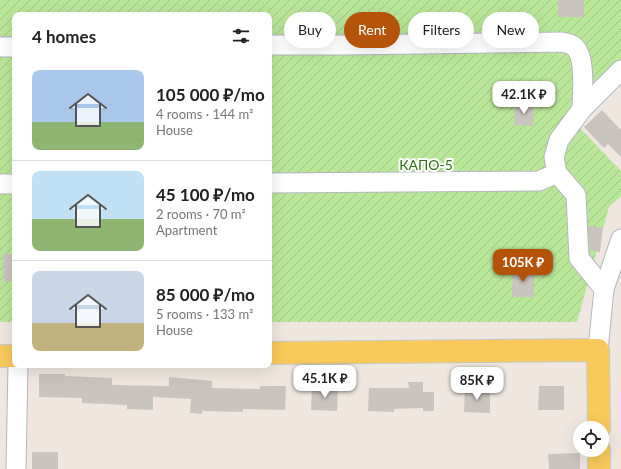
<!DOCTYPE html>
<meta charset="utf-8">
<style>
:root{--surface:#fff;--page:#f2f2f2;--text:#202124;--muted:#757577;--line:#e0e0e0;--accent:#b45309}
body{margin:0;font-family:Lato,sans-serif;background:var(--page);color:var(--text);height:100vh;display:flex;flex-direction:column;font-size:15px;white-space:nowrap}
*{box-sizing:border-box;margin:0}
p{font-size:13px;color:var(--muted)}
.icon{flex:none;width:22px;height:22px;fill:none;stroke:currentColor;stroke-width:2;stroke-linecap:round;stroke-linejoin:round}
.map{position:relative;flex:1;overflow:hidden}
.side{position:absolute;left:12px;top:12px;width:260px;height:356px;display:flex;flex-direction:column;background:var(--surface);border-radius:8px;box-shadow:0 4px 16px #0002}
.side>*{flex:none}
.banner{position:absolute;left:284px;top:12px;width:277px;height:36px;display:flex;gap:8px}
.fabs{position:absolute;left:573px;top:421px;display:grid;gap:8px}
.fabs a{display:grid;place-items:center;width:36px;height:36px;border-radius:50%;background:var(--surface);box-shadow:0 4px 16px #0002;font-size:20px}
.price{position:absolute;translate:-50% -34px;padding:0 9px;border-radius:8px;background:#fff;color:#222;font-size:13px;line-height:26px;filter:drop-shadow(0 1px 2px #0008)}
.price::after{content:'';position:absolute;left:50%;top:24px;width:12px;height:9px;margin-left:-6px;background:inherit;clip-path:polygon(0 0,100% 0,50% 100%)}
.price.active{background:var(--accent);color:#fff}
ul{padding:0;list-style:none}
li{display:flex;align-items:center;gap:12px;height:100px;padding:0 20px}
li+li{border-top:1px solid var(--line)}
li span{display:grid;place-items:center;flex:none;width:112px;height:80px;border-radius:8px;color:#555}
li>.icon{margin-inline-start:auto}
span .icon{width:48px;height:48px;fill:#fffc;stroke-width:1}
li b{font-size:17px}
h2{display:flex;justify-content:space-between;align-items:center;height:48px;padding:0 20px;font-size:17px}
.chip{padding:0 14px;border-radius:18px;background:var(--surface);box-shadow:0 4px 16px #0002;font-size:14px;line-height:36px}
.chip.active{background:var(--accent);color:#fff}
.map>svg:first-child{display:block}
.garden{fill:url(#garden-furrows)}
.building{fill:#cac4be}
.lines{fill:none;stroke-linecap:round;stroke-linejoin:round}
.minor-casing{stroke:#b3b6c1;stroke-width:21}
.major-casing{stroke:#c8c8c8;stroke-width:24}
.minor{stroke:#fff;stroke-width:19}
.major{stroke:#f8c95b;stroke-width:22}
.labels{text-anchor:middle;stroke-width:4;stroke-linejoin:round;paint-order:stroke}
.park-label{font-size:14px;fill:#2f6f17;stroke:#fff}
</style>
<div class="map">
<svg width="621" height="469" viewBox="0 0 621 469">
<defs>
<pattern id="garden-furrows" width="10" height="10" patternUnits="userSpaceOnUse"><rect width="10" height="10" fill="#b9e799"/><path d="M-1 1l2-2M0 10L10 0M9 11l2-2" fill="none" stroke="#9fc684"/></pattern>
</defs>
<rect width="100%" height="100%" fill="#efe7df"/>
<!-- garden -->
<polygon class="garden" points="0,0 621,0 621,77 576,124 621,171 621,196 609,207 577,322 269,322 269,15 15,15 15,322 0,322"/>
<!-- building -->
<g class="building">
<rect x="558" y="0" width="26" height="17"/>
<polygon points="449,16 449,31 429,32 429,17"/>
<polygon points="515,104 534,104 533,126 514,125"/>
<polygon points="602,110 621,130 621,157 608,144 604,148 584,127"/>
<polygon points="588,226 603,228 600,252 590,250"/>
<polygon points="3,254 15,254 15,281 4,282"/>
<polygon points="513,268 534,269 534,297 512,297"/>
<polygon points="39,374 65,374 65,376 112,378 112,385 169,386 169,377 212,381 212,388 260,389 260,386 286,386 285,410 243,409 243,412 202,411 202,414 190,413 191,399 153,397 153,410 127,409 127,405 82,403 82,398 39,397"/>
<polygon points="408,382 423,382 423,392 434,392 434,411 423,411 423,408 394,409 394,412 368,411 369,388 409,388"/>
<polygon points="539,386 564,386 564,410 538,410"/>
<polygon points="312,387 338,387 337,411 311,410"/>
<polygon points="465,389 490,389 490,413 464,412"/>
<rect x="32" y="452" width="26" height="17"/>
<polygon points="580,453 580,469 549,469 548,454"/>
</g>
<g class="lines">
<defs>
<g id="minor">
<path d="M269,45h75l218,-3c3,1 7,1 10,3 15,8 10,50 10,64"/>
<polyline points="0,47 15,47"/>
<polyline points="269,183 539,181 557,173"/>
<polyline points="0,184 15,184"/>
<polyline points="604,289 579,258 576,195 557,173 554,157 559,140 582,109 621,70"/>
<polyline points="598,350 604,289 621,239"/>
<polyline points="16,469 18,365"/>
</g>
<g id="major">
<polyline points="269,353 598,350 599,428"/>
<polyline points="0,356 15,356"/>
<polyline points="599,450 599,469"/>
</g>
</defs>
<!-- minor casing -->
<use href="#minor" class="minor-casing"/>
<!-- major casing -->
<use href="#major" class="major-casing"/>
<!-- minor -->
<use href="#minor" class="minor"/>
<!-- major -->
<use href="#major" class="major"/>
</g>
<g class="labels">
<!-- park labels -->
<g class="park-label">
<text x="426" y="170">КАПО-5</text>
</g>
</g>
</svg>
<div class="fabs">
<a><svg class="icon" aria-label="locate" viewBox="0 0 24 24"><circle cx="12" cy="12" r="6"/><path d="M12 2v4M12 18v4M2 12h4M18 12h4"/></svg></a>
</div>
<b class="price" style="left:524px;top:115px">42.1K ₽</b>
<b class="price active" style="left:523px;top:283px">105K ₽</b>
<b class="price" style="left:325px;top:399px">45.1K ₽</b>
<b class="price" style="left:477px;top:401px">85K ₽</b>
<div class="banner">
<a class="chip">Buy</a>
<a class="chip active">Rent</a>
<a class="chip">Filters</a>
<a class="chip">New</a>
</div>
<section class="side">
<h2>4 homes<svg class="icon" aria-label="filters" viewBox="0 0 24 24"><path d="M4 7h16M4 17h16"/><circle cx="9" cy="7" r="2"/><circle cx="15" cy="17" r="2"/></svg></h2>
<ul>
<li><span style="background:linear-gradient(#a9c7e8 65%,#8fb573 0)"><svg class="icon" aria-label="home" viewBox="0 0 24 24"><path d="M3 11l9-7 9 7M6 9v11h12V9"/></svg></span><div><b>105 000 ₽/mo</b><p>4 rooms · 144 m²</p><p>House</p></div></li>
<li><span style="background:linear-gradient(#bfe0f5 60%,#8fb573 0)"><svg class="icon" aria-label="home" viewBox="0 0 24 24"><path d="M3 11l9-7 9 7M6 9v11h12V9"/></svg></span><div><b>45 100 ₽/mo</b><p>2 rooms · 70 m²</p><p>Apartment</p></div></li>
<li><span style="background:linear-gradient(#c9d6e8 65%,#c2b280 0)"><svg class="icon" aria-label="home" viewBox="0 0 24 24"><path d="M3 11l9-7 9 7M6 9v11h12V9"/></svg></span><div><b>85 000 ₽/mo</b><p>5 rooms · 133 m²</p><p>House</p></div></li>
</ul>
</section>
</div>
